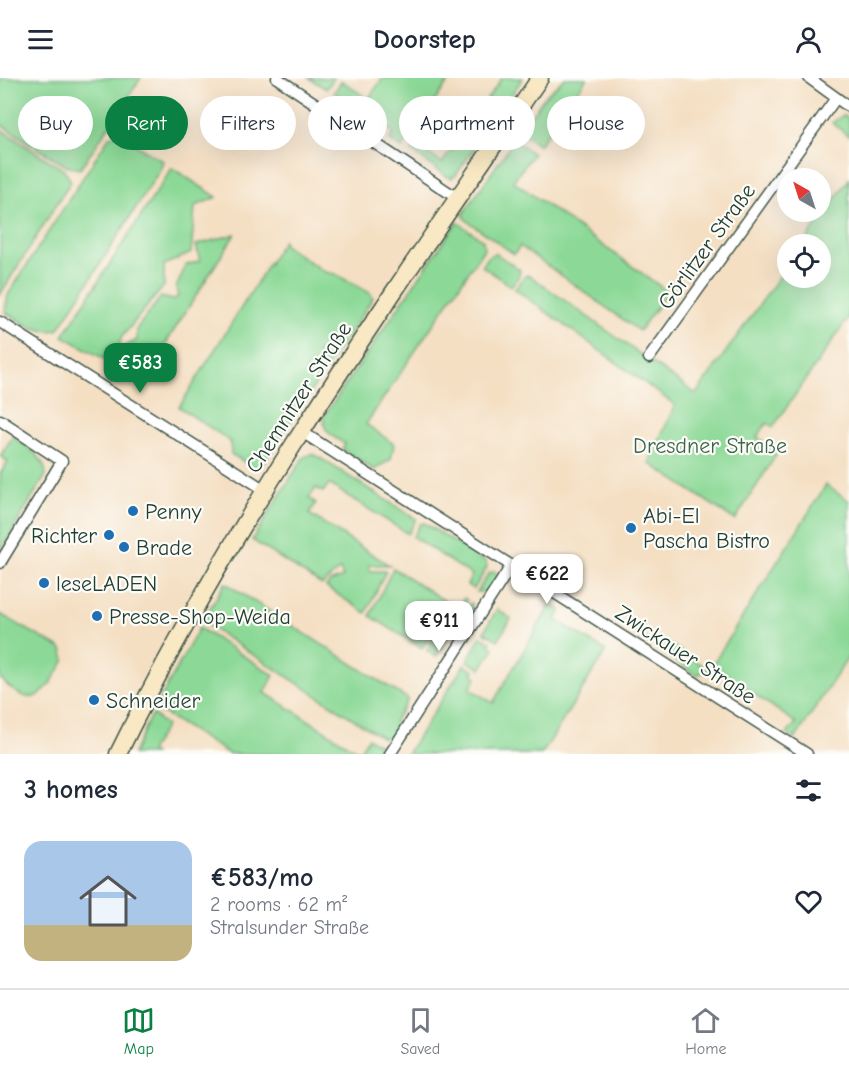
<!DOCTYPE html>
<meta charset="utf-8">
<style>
:root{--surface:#fff;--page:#f6f6f7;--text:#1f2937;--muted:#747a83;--line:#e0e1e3;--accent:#0b8043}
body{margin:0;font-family:"Comic Neue",sans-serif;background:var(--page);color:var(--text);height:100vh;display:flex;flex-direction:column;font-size:22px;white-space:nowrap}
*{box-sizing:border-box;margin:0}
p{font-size:20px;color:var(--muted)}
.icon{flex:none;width:33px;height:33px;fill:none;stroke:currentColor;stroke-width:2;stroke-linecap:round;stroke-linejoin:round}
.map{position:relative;height:676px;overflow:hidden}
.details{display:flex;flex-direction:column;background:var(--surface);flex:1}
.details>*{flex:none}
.guide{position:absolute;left:18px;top:18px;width:813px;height:54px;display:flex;gap:12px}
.needle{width:39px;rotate:321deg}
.fabs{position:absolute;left:777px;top:90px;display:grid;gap:12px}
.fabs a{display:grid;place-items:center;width:54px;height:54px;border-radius:50%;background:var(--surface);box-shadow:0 6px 24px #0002;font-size:30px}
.price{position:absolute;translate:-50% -51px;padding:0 14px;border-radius:12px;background:#fff;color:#222;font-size:20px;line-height:39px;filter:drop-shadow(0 2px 3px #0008)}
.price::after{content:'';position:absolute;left:50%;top:36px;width:18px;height:14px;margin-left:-9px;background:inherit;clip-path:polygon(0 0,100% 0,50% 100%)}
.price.active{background:var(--accent);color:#fff}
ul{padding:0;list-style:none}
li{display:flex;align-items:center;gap:18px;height:150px;padding:0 24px}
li+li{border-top:2px solid var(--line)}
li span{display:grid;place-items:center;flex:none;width:168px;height:120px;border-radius:18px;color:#555}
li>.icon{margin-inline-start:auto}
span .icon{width:72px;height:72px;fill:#fffc;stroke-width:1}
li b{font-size:26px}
h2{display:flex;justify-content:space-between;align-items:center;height:72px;padding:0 24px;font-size:26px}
.tag{padding:0 21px;border-radius:27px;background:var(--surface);box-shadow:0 6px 24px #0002;font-size:21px;line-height:54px}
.tag.active{background:var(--accent);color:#fff}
header{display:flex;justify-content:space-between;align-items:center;height:78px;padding:0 24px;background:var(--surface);font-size:27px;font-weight:600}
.dock{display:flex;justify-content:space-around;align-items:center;height:84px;border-top:2px solid var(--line);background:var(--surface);font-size:16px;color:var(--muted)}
.dock a{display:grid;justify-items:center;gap:3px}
.dock .active{color:var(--accent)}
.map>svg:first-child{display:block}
.green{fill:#8cd997;stroke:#568b66;stroke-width:1.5;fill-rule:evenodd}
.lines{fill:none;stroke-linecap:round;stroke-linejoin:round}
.street-casing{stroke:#3f5549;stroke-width:13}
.secondary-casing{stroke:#3f5549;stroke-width:19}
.street{stroke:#fff;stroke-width:10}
.secondary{stroke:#f8e8c3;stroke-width:16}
.poi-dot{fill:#1f6fb2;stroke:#fdfcf7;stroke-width:2}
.labels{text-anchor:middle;stroke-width:4.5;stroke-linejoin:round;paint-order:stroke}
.street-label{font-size:22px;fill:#1f3d34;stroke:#fdfcf7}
.park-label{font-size:22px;fill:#3a644d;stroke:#fdfcf7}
.poi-label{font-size:22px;fill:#1f3d34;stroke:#fdfcf7;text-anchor:start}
</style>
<header><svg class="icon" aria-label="menu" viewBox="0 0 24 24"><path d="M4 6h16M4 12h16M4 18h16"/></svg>Doorstep<svg class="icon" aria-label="person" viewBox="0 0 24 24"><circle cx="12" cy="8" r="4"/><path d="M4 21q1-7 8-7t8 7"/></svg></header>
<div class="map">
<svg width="849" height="676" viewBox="0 0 849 676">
<rect width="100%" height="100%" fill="#fdfcf7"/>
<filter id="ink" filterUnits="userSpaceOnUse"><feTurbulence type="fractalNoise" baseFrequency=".0167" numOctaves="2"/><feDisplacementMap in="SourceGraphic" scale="12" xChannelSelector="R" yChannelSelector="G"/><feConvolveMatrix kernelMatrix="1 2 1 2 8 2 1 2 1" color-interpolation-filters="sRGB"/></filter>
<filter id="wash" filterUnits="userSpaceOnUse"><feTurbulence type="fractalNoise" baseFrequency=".008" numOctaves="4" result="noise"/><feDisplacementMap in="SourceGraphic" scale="24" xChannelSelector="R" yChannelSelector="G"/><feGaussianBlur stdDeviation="1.35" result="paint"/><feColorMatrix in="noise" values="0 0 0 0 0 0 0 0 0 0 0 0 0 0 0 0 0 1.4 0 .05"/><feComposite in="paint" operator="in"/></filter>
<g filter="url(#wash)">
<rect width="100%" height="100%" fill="#f4dfc3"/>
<!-- green -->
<g class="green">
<polygon points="0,0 141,0 80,91 66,88 0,46"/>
<polygon points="309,0 334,0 326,11"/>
<polygon points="383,0 451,0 402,70 389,62 394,55 334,14 342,3 368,21"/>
<polygon points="502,0 523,0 456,97 451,100 446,98 412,73 414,66 442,85"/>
<polygon points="565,0 587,0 539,67 520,53 545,18"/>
<polygon points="843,37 849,40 849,58 832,45"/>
<polygon points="0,51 64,92 71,103 0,217"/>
<path d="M117,56l46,27 -3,9 -102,160c-21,4 -35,-7 -53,-18l3,-17 101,-158z"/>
<polygon points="514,62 533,76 513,103 668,214 639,253 520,168 514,176 465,141 463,136"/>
<polygon points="172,90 217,119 195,128 191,175 164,187 164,208 121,260 119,269 106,282 63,258"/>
<polygon points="849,101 849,239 773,349 767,345 757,359 778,374 735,442 649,385 675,327 515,211 525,198 529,197 696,316 787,188 788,200 820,200 820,166 803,166"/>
<path d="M457,144l26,18 1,9 -118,175 28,20 -3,15 -17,11 -32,-21 3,-5c-13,-8 -23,-12 -21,-28z"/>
<polygon points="235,156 142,303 111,286 125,268 137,262 137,250 161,219 174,222 178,218 176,210 186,187 200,183 196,167"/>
<path d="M283,163l1,4 41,27 10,2 35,19 3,5 -111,167 -8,3 -23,-14 -1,-13 -51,-34zM326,266l5,5 -1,6 -7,4 -6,-6zM315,284l6,8 -6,8h-4l-5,-8z"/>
<polygon points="495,175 520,192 519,198 511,208 482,188 489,178"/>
<path d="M13,358c13,10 32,21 33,39l-46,76v-77l8,-13 -8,-5z"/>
<polygon points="311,376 317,378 416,441 408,456 329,406 323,414 316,410 309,420 316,425 309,436 389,487 369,487 370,493 386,493 366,535 326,509 330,504 343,499 340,491 322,507 252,462 303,380"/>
<polygon points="826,407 849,423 849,578 795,661 787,656 796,645 712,587"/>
<polygon points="424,445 486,484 487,489 474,511 467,507 472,497 413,459 420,446"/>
<polygon points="393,490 456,530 464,520 467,522 460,532 439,545 422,570 370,538"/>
<polygon points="494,494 499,497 489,514 477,514 489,495"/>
<polygon points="225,505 408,621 394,644 403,650 395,660 383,660 202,544"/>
<polygon points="471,525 475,537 466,531 436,579 427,573 433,559 462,536"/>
<polygon points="551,526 561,532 556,542 606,573 542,676 407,676 464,587 474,593 472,596 477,599 470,611 493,625"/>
<polygon points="497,531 511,541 498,562 484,554"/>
<path d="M0,536l62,35 3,11c-20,32 -30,56 -65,18z"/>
<polygon points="199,550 274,597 265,615 359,674 368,660 385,670 386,676 229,676 155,630"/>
<polygon points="481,558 491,564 489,567 494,570 481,591 467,583"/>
<polygon points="672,567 709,592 709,593 696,597 671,580 668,572"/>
<polygon points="154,637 166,648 150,673 154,676 133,676 150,639"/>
</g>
</g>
<g filter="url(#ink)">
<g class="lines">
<defs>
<g id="street">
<polyline points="277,0 457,120"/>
<polyline points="809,0 849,29"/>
<polyline points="0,244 265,412"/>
<polyline points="649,280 836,20"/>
<polyline points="0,342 62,383 0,485"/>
<polyline points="302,354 807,676"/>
<polyline points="390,676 511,488"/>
</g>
<path id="secondary" d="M118,676c117,-239 272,-457 422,-676"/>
</defs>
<!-- street casing -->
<use href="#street" class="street-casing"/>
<!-- secondary casing -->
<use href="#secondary" class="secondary-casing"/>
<!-- street -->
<use href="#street" class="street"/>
<!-- secondary -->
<use href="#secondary" class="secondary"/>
</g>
</g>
<!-- markers -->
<g class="poi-dot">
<circle cx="133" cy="433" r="6"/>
<circle cx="631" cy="450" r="6"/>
<circle cx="109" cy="457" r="6"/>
<circle cx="124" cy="469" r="6"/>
<circle cx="44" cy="505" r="6"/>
<circle cx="97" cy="538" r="6"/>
<circle cx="94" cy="622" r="6"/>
</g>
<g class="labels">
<!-- street labels -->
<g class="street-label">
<text transform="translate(706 168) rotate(-54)" y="8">Görlitzer Straße</text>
<text transform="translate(298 319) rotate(-57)" y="8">Chemnitzer Straße</text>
<text transform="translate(686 576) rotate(33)" y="8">Zwickauer Straße</text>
</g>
<!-- park labels -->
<g class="park-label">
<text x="710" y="375">Dresdner Straße</text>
</g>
<!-- poi labels -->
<g class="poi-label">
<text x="145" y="441">Penny</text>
<text x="643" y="445">Abi-El<tspan x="643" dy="25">Pascha Bistro</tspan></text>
<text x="97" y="465" text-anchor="end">Richter</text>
<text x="136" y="477">Brade</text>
<text x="56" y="513">leseLADEN</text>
<text x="109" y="546">Presse-Shop-Weida</text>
<text x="106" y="630">Schneider</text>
</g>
</g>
</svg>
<div class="fabs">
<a><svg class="needle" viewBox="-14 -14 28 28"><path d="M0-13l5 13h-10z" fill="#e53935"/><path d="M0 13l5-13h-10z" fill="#747a83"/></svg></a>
<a><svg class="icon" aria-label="locate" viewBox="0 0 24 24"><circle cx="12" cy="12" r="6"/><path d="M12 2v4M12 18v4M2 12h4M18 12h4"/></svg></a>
</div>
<b class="price active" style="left:140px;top:316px">€583</b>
<b class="price" style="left:547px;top:527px">€622</b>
<b class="price" style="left:439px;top:574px">€911</b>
<div class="guide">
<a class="tag">Buy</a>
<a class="tag active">Rent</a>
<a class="tag">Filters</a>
<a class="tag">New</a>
<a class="tag">Apartment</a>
<a class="tag">House</a>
</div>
</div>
<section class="details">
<h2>3 homes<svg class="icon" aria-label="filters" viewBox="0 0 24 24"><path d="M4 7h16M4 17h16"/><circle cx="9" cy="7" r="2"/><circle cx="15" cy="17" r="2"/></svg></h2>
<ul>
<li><span style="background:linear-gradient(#a9c7e8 70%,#c2b280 0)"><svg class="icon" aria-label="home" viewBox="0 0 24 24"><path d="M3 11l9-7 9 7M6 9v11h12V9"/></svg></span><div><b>€583/mo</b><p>2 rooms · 62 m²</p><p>Stralsunder Straße</p></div><svg class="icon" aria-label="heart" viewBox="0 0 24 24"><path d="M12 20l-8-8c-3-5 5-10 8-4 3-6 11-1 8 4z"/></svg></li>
</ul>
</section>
<nav class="dock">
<a class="active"><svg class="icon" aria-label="map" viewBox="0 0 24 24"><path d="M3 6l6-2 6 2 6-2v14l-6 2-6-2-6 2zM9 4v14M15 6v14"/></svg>Map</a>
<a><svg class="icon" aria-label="saved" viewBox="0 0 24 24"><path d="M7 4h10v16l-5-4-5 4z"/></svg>Saved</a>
<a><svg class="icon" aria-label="home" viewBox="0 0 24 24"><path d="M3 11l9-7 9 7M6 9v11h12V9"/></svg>Home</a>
</nav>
